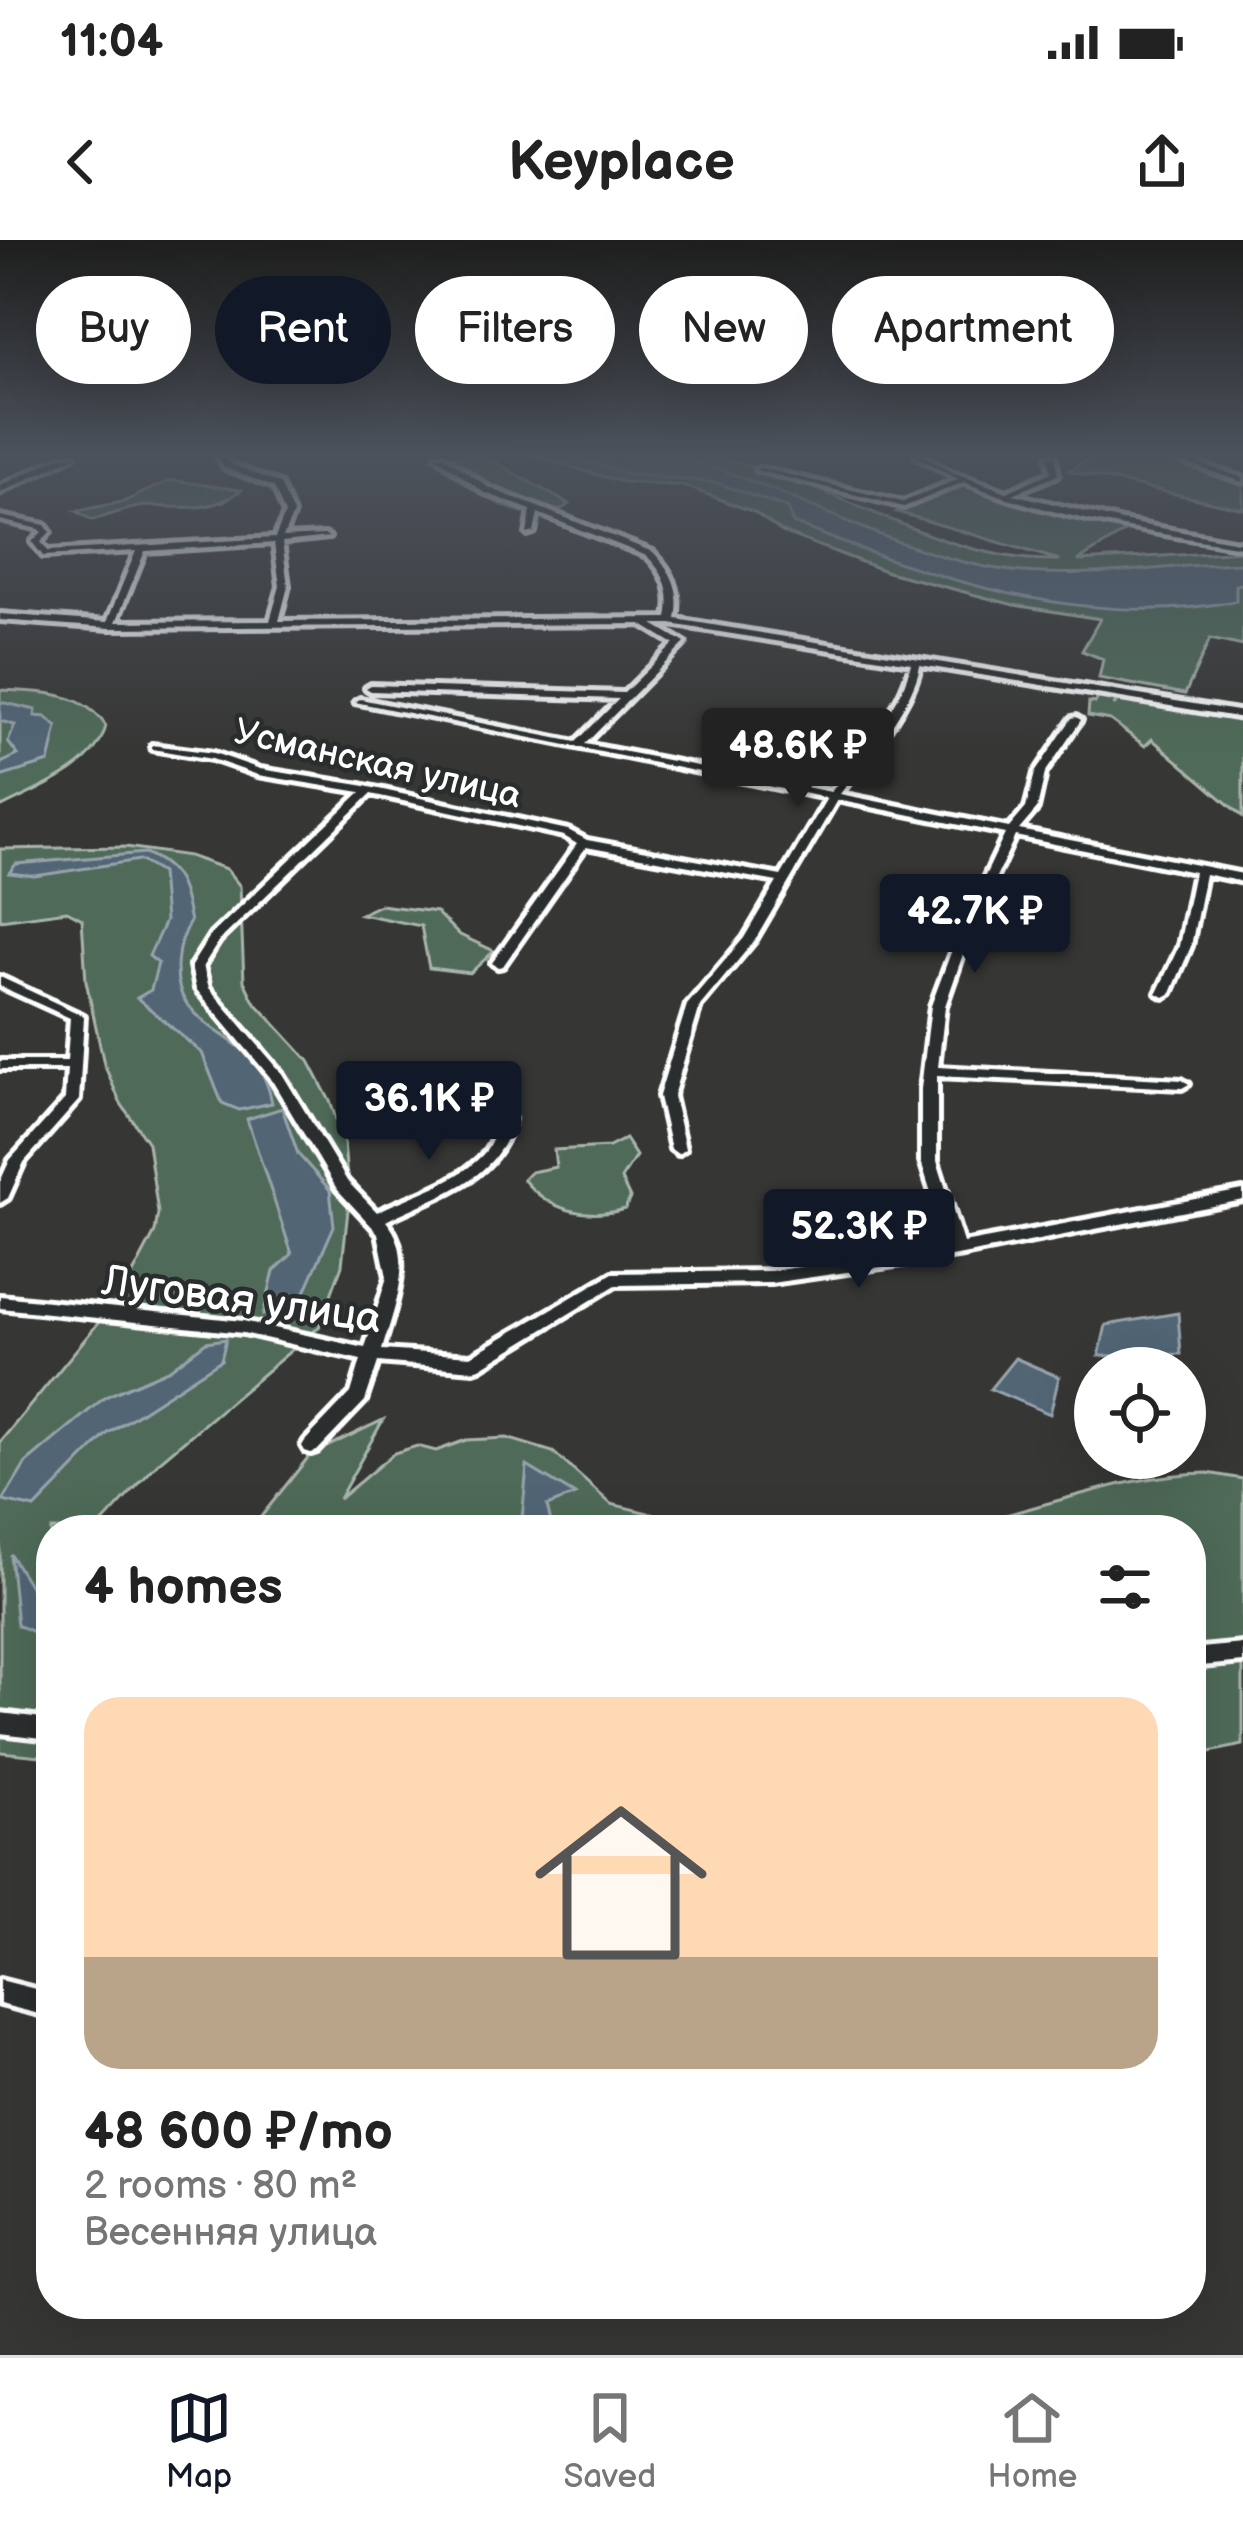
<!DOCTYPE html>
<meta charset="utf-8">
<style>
:root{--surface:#fff;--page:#f2f2f2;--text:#222;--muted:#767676;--line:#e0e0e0;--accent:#111827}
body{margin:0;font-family:"Balsamiq Sans",sans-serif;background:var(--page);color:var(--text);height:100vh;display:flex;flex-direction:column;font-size:45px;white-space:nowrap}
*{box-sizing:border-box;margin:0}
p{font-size:39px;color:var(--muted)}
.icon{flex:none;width:66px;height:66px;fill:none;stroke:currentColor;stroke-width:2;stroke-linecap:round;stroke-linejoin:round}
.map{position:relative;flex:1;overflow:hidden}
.panel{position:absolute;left:36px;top:1275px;width:1170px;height:804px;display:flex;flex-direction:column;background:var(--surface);border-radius:48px;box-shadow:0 12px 48px #0002}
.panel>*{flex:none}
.hud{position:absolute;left:36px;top:36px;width:1173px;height:108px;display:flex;gap:24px}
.buttons{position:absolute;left:1074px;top:1107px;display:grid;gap:24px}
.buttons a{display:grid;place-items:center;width:132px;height:132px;border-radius:50%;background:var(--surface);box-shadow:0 12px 48px #0002;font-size:60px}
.price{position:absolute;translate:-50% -102px;padding:0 27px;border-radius:12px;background:var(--accent);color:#fff;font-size:39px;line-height:78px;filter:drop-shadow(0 3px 6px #0008)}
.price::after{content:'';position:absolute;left:50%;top:72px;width:36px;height:27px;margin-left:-18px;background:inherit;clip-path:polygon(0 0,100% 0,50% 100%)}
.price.on{background:#222;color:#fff}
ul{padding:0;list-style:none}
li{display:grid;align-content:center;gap:24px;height:636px;padding:0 48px}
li+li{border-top:3px solid var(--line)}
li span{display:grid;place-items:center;height:372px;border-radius:36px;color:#555}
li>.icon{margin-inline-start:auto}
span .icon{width:216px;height:216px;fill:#fffc;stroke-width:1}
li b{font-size:51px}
h2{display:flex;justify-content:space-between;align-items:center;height:144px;padding:0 48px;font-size:51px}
.tag{padding:0 42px;border-radius:54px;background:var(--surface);box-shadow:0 12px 48px #0002;font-size:42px;line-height:108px}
.tag.on{background:var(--accent);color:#fff}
.status{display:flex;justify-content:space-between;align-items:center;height:84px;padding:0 60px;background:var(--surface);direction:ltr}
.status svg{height:33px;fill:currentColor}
header{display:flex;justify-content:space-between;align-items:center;height:156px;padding:0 48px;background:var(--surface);font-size:54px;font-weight:700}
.dock{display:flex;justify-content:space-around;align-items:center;height:168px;border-top:3px solid var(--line);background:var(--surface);font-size:33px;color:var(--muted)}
.dock a{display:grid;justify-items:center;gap:6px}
.dock .on{color:var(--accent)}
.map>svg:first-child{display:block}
.green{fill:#506a58;stroke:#a8b4ac;stroke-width:3}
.water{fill:#516574;stroke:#97a3ac;stroke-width:3}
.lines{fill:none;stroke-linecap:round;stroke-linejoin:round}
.street-casing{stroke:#fff;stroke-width:10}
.secondary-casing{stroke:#fff;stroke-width:9}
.street{fill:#2a2d2e;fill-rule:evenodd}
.secondary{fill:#2a2d2e;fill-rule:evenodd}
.labels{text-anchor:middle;stroke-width:9;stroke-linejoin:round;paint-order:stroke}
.far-street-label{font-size:36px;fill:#fff;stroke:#2a2d2e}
.street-label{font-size:42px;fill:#fff;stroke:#2a2d2e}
</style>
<div class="status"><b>11:04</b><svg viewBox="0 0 49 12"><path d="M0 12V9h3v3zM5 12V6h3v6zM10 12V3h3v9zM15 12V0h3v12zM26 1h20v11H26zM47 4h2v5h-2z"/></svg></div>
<header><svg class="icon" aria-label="back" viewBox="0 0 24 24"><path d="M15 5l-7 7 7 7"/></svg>Keyplace<svg class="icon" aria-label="share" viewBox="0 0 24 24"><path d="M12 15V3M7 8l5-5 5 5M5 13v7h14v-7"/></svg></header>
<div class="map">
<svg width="1243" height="2115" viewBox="0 0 1243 2115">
<rect width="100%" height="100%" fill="#363634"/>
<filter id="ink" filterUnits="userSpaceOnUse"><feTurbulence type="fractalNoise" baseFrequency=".00833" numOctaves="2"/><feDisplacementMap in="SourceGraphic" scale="24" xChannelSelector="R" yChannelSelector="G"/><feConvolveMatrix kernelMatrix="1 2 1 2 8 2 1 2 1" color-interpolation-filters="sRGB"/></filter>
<g filter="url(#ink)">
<!-- green -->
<g class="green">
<path d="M432,216h52l85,48c-37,33 -110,-21 -137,-48z"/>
<path d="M533,216c73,0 150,-9 220,11 101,28 199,96 306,93l-162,-48 64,-27 170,43 -53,33 165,-10v95l-33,-7 -25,55 -86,-16 4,-19 -21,-8 18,-32 -86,-14 -126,-33 -106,-40 -28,-20 -69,-26 -63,-4z"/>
<polygon points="1095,216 1163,216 1243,243 1243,269 1069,231"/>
<path d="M171,240l70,10c-27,23 -59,17 -92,16 -18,0 -40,10 -57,14l-16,-9 47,-9z"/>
<path d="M0,450c39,2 82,0 106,36 -10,43 -70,63 -106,82z"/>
<polygon points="1101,452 1116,459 1114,466 1120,458 1243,479 1243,577 1152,499 1145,506 1110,480 1088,476 1089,462 1095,463"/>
<polygon points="126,607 189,616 226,629 240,646 244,741 253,760 309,821 330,861 344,903 349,961 342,1025 319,1087 160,1221 96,1290 51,1290 51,1517 0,1512 0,1202 123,1053 155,992 158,973 148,903 120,862 104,824 86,741 82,679 67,671 0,680 0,609"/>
<polygon points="380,665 436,672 458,694 494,711 470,733 429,728 421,686 361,674"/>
<path d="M625,899l11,17 -15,23 9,19 -5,11c-38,11 -76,2 -102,-30l8,-7 25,-5 -2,-17 55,-3z"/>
<polygon points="383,1180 339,1259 394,1213 417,1206 436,1211 466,1200 507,1198 553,1212 611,1264 718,1290 241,1290 256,1283 310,1215"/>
<path d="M1208,1233l35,6v266l-52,11v-226h-255c91,-14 180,-56 272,-57z"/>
</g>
<!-- water -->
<g class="water">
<path d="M573,216c46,0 93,-4 137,10 92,31 179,82 276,101 83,16 173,-2 257,-4v21l-7,1v16c-151,29 -303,-22 -443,-78l-6,-15 -70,-25 -93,-10z"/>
<polygon points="0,462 36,470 35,476 46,477 57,487 49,522 0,537 1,523 18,515 8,502 15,485 0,481"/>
<path d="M145,613c35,15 38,34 45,69 -14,20 -19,61 -3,82 33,41 74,38 85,99l-33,7 -17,-7 -20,-50 -65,-55 14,-8 7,-27 -9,-7 16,-35 -4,-48 -22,-13 -104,16 -26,-3 7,-9z"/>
<polygon points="282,868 298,914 330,950 334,986 300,1063 263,1075 274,1031 292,1014 247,879"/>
<polygon points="1178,1073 1181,1114 1099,1116 1106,1085"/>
<polygon points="226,1099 221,1120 107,1194 35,1268 3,1261 26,1223 105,1157 170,1129 206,1102"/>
<polygon points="1015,1118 1059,1137 1050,1174 990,1149"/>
<polygon points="527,1226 575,1255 547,1266 553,1290 521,1290"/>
<polygon points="10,1314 51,1381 51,1400 17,1385"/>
</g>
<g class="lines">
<defs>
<g id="street">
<path d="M217,216h7l7,8 49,20 13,30 -10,23 42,-2 4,2 -47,5 6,44 -9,35 388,-3c5,-26 -1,-43 -20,-62l-109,-43 -4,19 -7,2 4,-24 -48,-18 -47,-36h8l45,32 164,64c20,20 28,39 23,67l567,93v6l-323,-53c-7,41 -54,95 -80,129l169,34 17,-20 9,-35 37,-55 4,-1 5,3 -36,53 -8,36 -18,21 224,44v8l-38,-8 -14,72 -20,47 -7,4 -7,-4 22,-47 15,-74 -179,-36 -44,95 -26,75 -7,61 244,13 7,4 -7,4 -245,-12v85l26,82 280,-53v10l-286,56 -186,27 -155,2 -136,83 -6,2 -96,-8 -13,39 -48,50 -6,2 -6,-2 -3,-5 3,-5 46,-48 10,-33 -118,-27 -243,-25v-12l243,25 122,27 22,-71 -9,-44 -41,-44 -67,-112 -74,-88 -5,-23 19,-30 151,-144 -103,-17 -46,-16 -60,-10v-4l62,8 46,16 100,16 208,45 19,10 194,36 46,-78 -472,-96 5,-3 216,43 43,-43 -248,-8 -5,-3 5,-3 253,8 50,-49 -33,-20 -531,4 -110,-8v-6l107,8 29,-71 -93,5 -11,-14 10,-10 -3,-3 -39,-9v-4l45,9 5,7 -9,10 7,9 227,-13 10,-24 -11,-27 -49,-19zM274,303l6,43 -10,35 -154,1 29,-71zM653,384h18l240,39c-9,45 -53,93 -80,129l-246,-48 100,-101zM371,554l193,42 13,8 -85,119 6,4 5,-1 83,-119 191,35 -33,56 -57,67 -28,91 12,53 7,5 7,-5 -12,-53 27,-90 55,-66 82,-140 168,34 -46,97 -28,75 -10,83v72l27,85 -177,25 -158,2 -142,83 -89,-6c11,-39 35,-94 4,-129 52,-27 111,-38 127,-102l-2,-3h-10c-5,12 -7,24 -15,35 -27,32 -73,43 -109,61l-30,-31 -66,-109 -72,-84 -6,-22 16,-25z"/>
<path d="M916,216h8l25,15 58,21 44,-20 -3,-16h7l3,19 -45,19 109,27 121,22v4c-93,-15 -191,-29 -279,-65l-60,25 -148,-37 4,-2 143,34 55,-23z"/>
<polygon points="1166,216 1177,216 1243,238 1243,242"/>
<polygon points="0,737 84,776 79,860 24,922 8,958 0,963 0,942 10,920 65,859 67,829 0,829 0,821 67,821 70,778 0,746"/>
<polygon points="1243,1404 1243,1422 1191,1427 1191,1409"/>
<polygon points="0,1473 51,1479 51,1499 0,1493"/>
<polygon points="0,1740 51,1753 51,1777 0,1764"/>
</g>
<polygon id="secondary" points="62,216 75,216 0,253 0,246"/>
</defs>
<!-- street casing -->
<use href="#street" class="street-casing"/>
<!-- secondary casing -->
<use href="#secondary" class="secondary-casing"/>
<!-- street -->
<use href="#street" class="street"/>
<!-- secondary -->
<use href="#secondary" class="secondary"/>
</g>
</g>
<!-- sky -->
<linearGradient id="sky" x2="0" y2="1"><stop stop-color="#1e1e1d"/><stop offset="0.42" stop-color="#4c525c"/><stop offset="1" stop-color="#4c525c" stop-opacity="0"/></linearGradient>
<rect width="1243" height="512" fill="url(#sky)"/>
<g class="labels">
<!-- far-street labels -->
<g class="far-street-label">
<text transform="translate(378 522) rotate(13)" y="13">Усманская улица</text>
</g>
<!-- street labels -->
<g class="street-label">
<text transform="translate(242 1058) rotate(8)" y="15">Луговая улица</text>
</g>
</g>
</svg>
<div class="buttons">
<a><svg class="icon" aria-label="locate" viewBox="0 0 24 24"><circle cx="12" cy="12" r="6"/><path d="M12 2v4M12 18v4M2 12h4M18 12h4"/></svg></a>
</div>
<b class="price on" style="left:798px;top:570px">48.6K ₽</b>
<b class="price" style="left:975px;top:736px">42.7K ₽</b>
<b class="price" style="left:429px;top:923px">36.1K ₽</b>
<b class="price" style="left:859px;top:1051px">52.3K ₽</b>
<div class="hud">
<a class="tag">Buy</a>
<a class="tag on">Rent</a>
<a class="tag">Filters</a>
<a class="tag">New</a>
<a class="tag">Apartment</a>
</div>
<section class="panel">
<h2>4 homes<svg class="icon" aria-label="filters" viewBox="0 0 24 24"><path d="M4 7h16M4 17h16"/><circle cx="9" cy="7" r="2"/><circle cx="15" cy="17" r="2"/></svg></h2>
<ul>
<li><span style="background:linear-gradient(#ffd9b3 70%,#b9a48a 0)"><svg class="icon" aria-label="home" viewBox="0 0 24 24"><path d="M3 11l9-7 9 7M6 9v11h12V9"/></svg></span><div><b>48 600 ₽/mo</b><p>2 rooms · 80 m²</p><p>Весенняя улица</p></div></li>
</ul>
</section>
</div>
<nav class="dock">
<a class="on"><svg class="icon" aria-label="map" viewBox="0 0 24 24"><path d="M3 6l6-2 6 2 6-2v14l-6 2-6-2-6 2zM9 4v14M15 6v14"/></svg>Map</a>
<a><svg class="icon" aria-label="saved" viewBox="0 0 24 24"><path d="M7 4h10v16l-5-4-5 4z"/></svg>Saved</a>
<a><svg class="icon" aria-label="home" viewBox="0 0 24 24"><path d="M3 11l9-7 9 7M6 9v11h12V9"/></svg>Home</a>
</nav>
